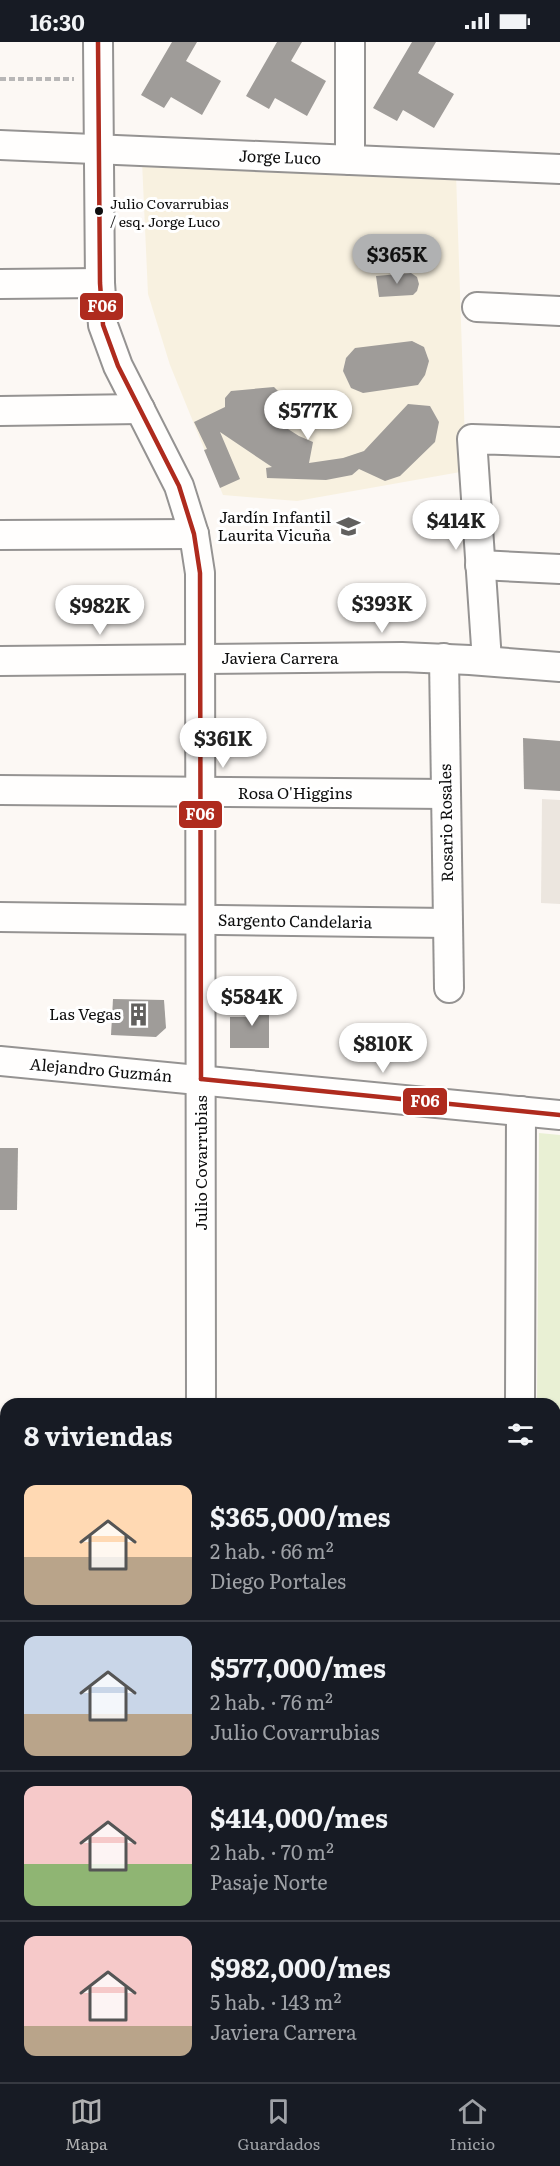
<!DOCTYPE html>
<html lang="es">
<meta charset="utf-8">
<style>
:root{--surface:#171b24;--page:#20242c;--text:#f1f3f6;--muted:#9ea1a6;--line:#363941;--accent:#b0b1b2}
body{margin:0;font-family:Literata,serif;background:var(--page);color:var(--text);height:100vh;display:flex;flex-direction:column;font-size:22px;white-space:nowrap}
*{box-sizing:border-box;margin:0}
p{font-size:20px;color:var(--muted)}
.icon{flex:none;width:33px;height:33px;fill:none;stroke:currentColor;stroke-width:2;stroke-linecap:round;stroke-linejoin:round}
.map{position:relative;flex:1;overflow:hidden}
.drawer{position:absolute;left:0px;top:1356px;width:561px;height:684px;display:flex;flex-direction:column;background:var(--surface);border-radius:18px 18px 0 0;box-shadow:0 2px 4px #0004}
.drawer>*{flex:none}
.price{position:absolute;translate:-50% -51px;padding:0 14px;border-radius:21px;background:#fff;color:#222;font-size:20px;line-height:39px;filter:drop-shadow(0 2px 3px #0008)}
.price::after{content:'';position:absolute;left:50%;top:36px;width:18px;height:14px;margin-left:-9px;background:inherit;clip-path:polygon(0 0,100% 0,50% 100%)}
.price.current{background:var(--accent);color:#111}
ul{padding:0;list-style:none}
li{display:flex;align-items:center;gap:18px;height:150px;padding:0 24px}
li+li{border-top:2px solid var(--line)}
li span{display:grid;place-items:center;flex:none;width:168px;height:120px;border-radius:12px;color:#555}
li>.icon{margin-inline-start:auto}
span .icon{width:72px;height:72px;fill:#fffc;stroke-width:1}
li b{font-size:26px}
h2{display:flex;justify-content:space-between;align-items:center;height:72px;padding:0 24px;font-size:26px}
.status{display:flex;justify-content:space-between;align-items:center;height:42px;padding:0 30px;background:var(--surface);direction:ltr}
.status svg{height:16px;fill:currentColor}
.tabs{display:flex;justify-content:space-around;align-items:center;height:84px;border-top:2px solid var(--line);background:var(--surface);font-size:16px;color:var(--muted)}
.tabs a{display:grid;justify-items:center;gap:3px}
.tabs .current{color:var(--accent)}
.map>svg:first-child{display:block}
.farmland{fill:#f8f1e0}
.green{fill:#e9f0d4}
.plaza{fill:#ece6df}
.building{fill:#9f9c99}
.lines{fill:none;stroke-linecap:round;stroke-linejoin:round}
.minor-casing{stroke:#959392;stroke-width:32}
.path{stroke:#b8b7b7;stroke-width:4;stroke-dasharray:6 3;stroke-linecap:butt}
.minor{stroke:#fffefd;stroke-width:28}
.bus-1-casing{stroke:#fff;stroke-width:9}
.bus-1{stroke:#af2b1e;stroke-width:4.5}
.bus-dot{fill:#0e0e0e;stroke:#fff;stroke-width:2}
.labels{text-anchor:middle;stroke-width:6;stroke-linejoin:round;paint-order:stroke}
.bus-label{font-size:14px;fill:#0e0e0e;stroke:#fff;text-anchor:start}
.street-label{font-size:16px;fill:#0e0e0e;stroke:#fff}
.poi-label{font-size:16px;fill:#0e0e0e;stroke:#fff;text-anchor:end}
.line-badge{stroke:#fff;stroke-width:2}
.badge-label{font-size:16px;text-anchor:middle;font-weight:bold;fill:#fff}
</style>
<div class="status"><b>16:30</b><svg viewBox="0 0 49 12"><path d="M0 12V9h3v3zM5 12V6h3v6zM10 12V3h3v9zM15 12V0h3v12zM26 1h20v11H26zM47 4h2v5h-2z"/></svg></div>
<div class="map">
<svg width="560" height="2040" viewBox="0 0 560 2040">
<rect width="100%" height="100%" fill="#fcf8f4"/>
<!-- farmland -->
<polygon class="farmland" points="142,119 456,132 466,429 297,459 223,453 170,323 148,252"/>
<!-- green -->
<polygon class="green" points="539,1091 560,1093 560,1742 555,1742 555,1362 537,1362"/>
<!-- plaza -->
<polygon class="plaza" points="542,757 560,758 560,862 541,861"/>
<!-- building -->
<g class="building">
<polygon points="172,0 197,0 186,19 221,39 202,73 171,55 164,66 141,53"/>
<polygon points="277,0 302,0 291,19 326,39 307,74 275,56 269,67 246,54"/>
<polygon points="412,0 436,0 418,31 454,52 434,86 403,68 397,79 373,66"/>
<polygon points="411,231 417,235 419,242 417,249 413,253 379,255 376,234"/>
<polygon points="412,299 424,305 429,319 425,333 418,343 363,351 351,346 343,329 346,316 355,306"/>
<polygon points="274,345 281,352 285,363 280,382 299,394 313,400 309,421 343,416 364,409 408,362 430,364 439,380 435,400 400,434 385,439 359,427 352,433 326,438 267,436 266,426 272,425 220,390 240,437 220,446 204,408 207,407 194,380 225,365 225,356 231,349"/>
<polygon points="523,696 560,699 560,749 524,747"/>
<polygon points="113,957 164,958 166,986 156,995 111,993"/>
<polygon points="248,958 269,958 269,1006 230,1006 230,975 248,975"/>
<polygon points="0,1106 18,1106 17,1168 0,1168"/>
</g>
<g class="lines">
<defs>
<g id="minor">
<polyline points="98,0 100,241 103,283 118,324 179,444 194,492 200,531 201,1362"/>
<polyline points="350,0 350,118"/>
<polyline points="0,103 560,127"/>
<polyline points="0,242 100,241"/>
<polyline points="477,265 560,269"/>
<polyline points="0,369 140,367"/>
<polyline points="0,493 194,492"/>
<polyline points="480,523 560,527"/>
<polyline points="444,616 449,946"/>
<polyline points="0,619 402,615 470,618 560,625"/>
<polyline points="487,619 472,397 560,400"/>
<polyline points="0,748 445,752"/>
<polyline points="0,875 447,881"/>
<polyline points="0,1019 560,1073"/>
<polyline points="520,1362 521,1069"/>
<polyline points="0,1530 6,1530"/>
<polyline points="0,1746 6,1746"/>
<polyline points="555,1746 560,1746"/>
<polyline points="201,2034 201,2040"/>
<polyline points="515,2040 515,2034"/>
</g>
</defs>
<!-- minor casing -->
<use href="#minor" class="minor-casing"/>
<!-- path -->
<polyline class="path" points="0,37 74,37"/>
<!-- minor -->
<use href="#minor" class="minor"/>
<defs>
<g id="bus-1">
<polyline points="98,0 100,241 103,283 118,324 179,444 194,492 200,531 201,1037"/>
<polyline points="201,1037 560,1073"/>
</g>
</defs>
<!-- bus-1 casing -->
<use href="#bus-1" class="bus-1-casing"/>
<!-- bus-1 -->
<use href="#bus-1" class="bus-1"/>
</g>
<!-- icons -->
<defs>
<symbol id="school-bare" viewBox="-9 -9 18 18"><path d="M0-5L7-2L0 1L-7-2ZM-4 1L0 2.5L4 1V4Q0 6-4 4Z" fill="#61605e" stroke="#fff" stroke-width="2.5" paint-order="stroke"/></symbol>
<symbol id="building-bare" viewBox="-9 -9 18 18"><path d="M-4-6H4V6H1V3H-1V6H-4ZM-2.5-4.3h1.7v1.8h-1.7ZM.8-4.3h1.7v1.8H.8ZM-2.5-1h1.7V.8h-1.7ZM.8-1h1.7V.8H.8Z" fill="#61605e" stroke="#fff" stroke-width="2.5" paint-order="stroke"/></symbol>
</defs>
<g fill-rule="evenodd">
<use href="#school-bare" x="332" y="468" width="33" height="33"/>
<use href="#building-bare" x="122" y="956" width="33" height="33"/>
</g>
<!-- markers -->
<circle class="bus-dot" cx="99" cy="169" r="5"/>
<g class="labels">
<!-- bus labels -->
<g class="bus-label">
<text x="110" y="167">Julio Covarrubias<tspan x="110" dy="18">/ esq. Jorge Luco</tspan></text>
</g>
<!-- street labels -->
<g class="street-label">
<text transform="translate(280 115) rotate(2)" y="6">Jorge Luco</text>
<text x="280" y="622">Javiera Carrera</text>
<text x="295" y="757">Rosa O'Higgins</text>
<text transform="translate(446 781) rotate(-91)" y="6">Rosario Rosales</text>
<text transform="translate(295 879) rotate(1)" y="6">Sargento Candelaria</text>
<text transform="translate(101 1028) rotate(5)" y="6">Alejandro Guzmán</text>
<text transform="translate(201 1121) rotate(-90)" y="6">Julio Covarrubias</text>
</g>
<!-- poi labels -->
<g class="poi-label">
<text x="331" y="481">Jardín Infantil<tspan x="331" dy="18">Laurita Vicuña</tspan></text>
<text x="121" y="978">Las Vegas</text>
</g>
</g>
<g class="line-badge">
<rect x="79" y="250" width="45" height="29" rx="6" fill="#af2b1e"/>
<rect x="178" y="758" width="45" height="29" rx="6" fill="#af2b1e"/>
<rect x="402" y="1045" width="46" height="29" rx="6" fill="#af2b1e"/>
</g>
<g class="badge-label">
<text x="102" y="270">F06</text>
<text x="200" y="778">F06</text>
<text x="425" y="1065">F06</text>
</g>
</svg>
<b class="price current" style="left:397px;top:243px">$365K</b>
<b class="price" style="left:308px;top:399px">$577K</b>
<b class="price" style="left:456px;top:509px">$414K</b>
<b class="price" style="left:382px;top:592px">$393K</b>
<b class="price" style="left:100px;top:594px">$982K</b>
<b class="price" style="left:223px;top:727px">$361K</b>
<b class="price" style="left:252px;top:985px">$584K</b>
<b class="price" style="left:383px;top:1032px">$810K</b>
<section class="drawer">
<h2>8 viviendas<svg class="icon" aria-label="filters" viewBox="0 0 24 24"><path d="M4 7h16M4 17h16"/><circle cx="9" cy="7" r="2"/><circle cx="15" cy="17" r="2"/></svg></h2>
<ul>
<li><span style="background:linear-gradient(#ffd9b3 60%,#b9a48a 0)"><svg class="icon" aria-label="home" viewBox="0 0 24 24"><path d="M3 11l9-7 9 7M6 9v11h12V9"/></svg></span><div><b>$365,000/mes</b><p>2 hab. · 66 m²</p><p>Diego Portales</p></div></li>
<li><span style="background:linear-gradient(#c9d6e8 65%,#b9a48a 0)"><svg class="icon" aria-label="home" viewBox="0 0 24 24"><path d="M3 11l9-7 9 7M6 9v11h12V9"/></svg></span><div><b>$577,000/mes</b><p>2 hab. · 76 m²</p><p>Julio Covarrubias</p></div></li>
<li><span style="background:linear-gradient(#f6c9c9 65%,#8fb573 0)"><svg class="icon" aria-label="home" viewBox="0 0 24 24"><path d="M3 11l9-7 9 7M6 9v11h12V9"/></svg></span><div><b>$414,000/mes</b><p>2 hab. · 70 m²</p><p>Pasaje Norte</p></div></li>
<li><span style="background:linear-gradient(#f6c9c9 75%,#b9a48a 0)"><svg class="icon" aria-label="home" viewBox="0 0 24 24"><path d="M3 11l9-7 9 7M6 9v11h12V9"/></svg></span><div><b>$982,000/mes</b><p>5 hab. · 143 m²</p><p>Javiera Carrera</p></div></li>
</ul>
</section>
</div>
<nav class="tabs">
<a class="current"><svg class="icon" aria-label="map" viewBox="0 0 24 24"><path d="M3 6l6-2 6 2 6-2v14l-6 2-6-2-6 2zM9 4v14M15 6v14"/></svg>Mapa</a>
<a><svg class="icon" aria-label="saved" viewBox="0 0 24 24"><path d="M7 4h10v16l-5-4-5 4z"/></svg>Guardados</a>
<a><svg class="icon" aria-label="home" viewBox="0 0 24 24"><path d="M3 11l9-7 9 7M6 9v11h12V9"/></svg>Inicio</a>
</nav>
